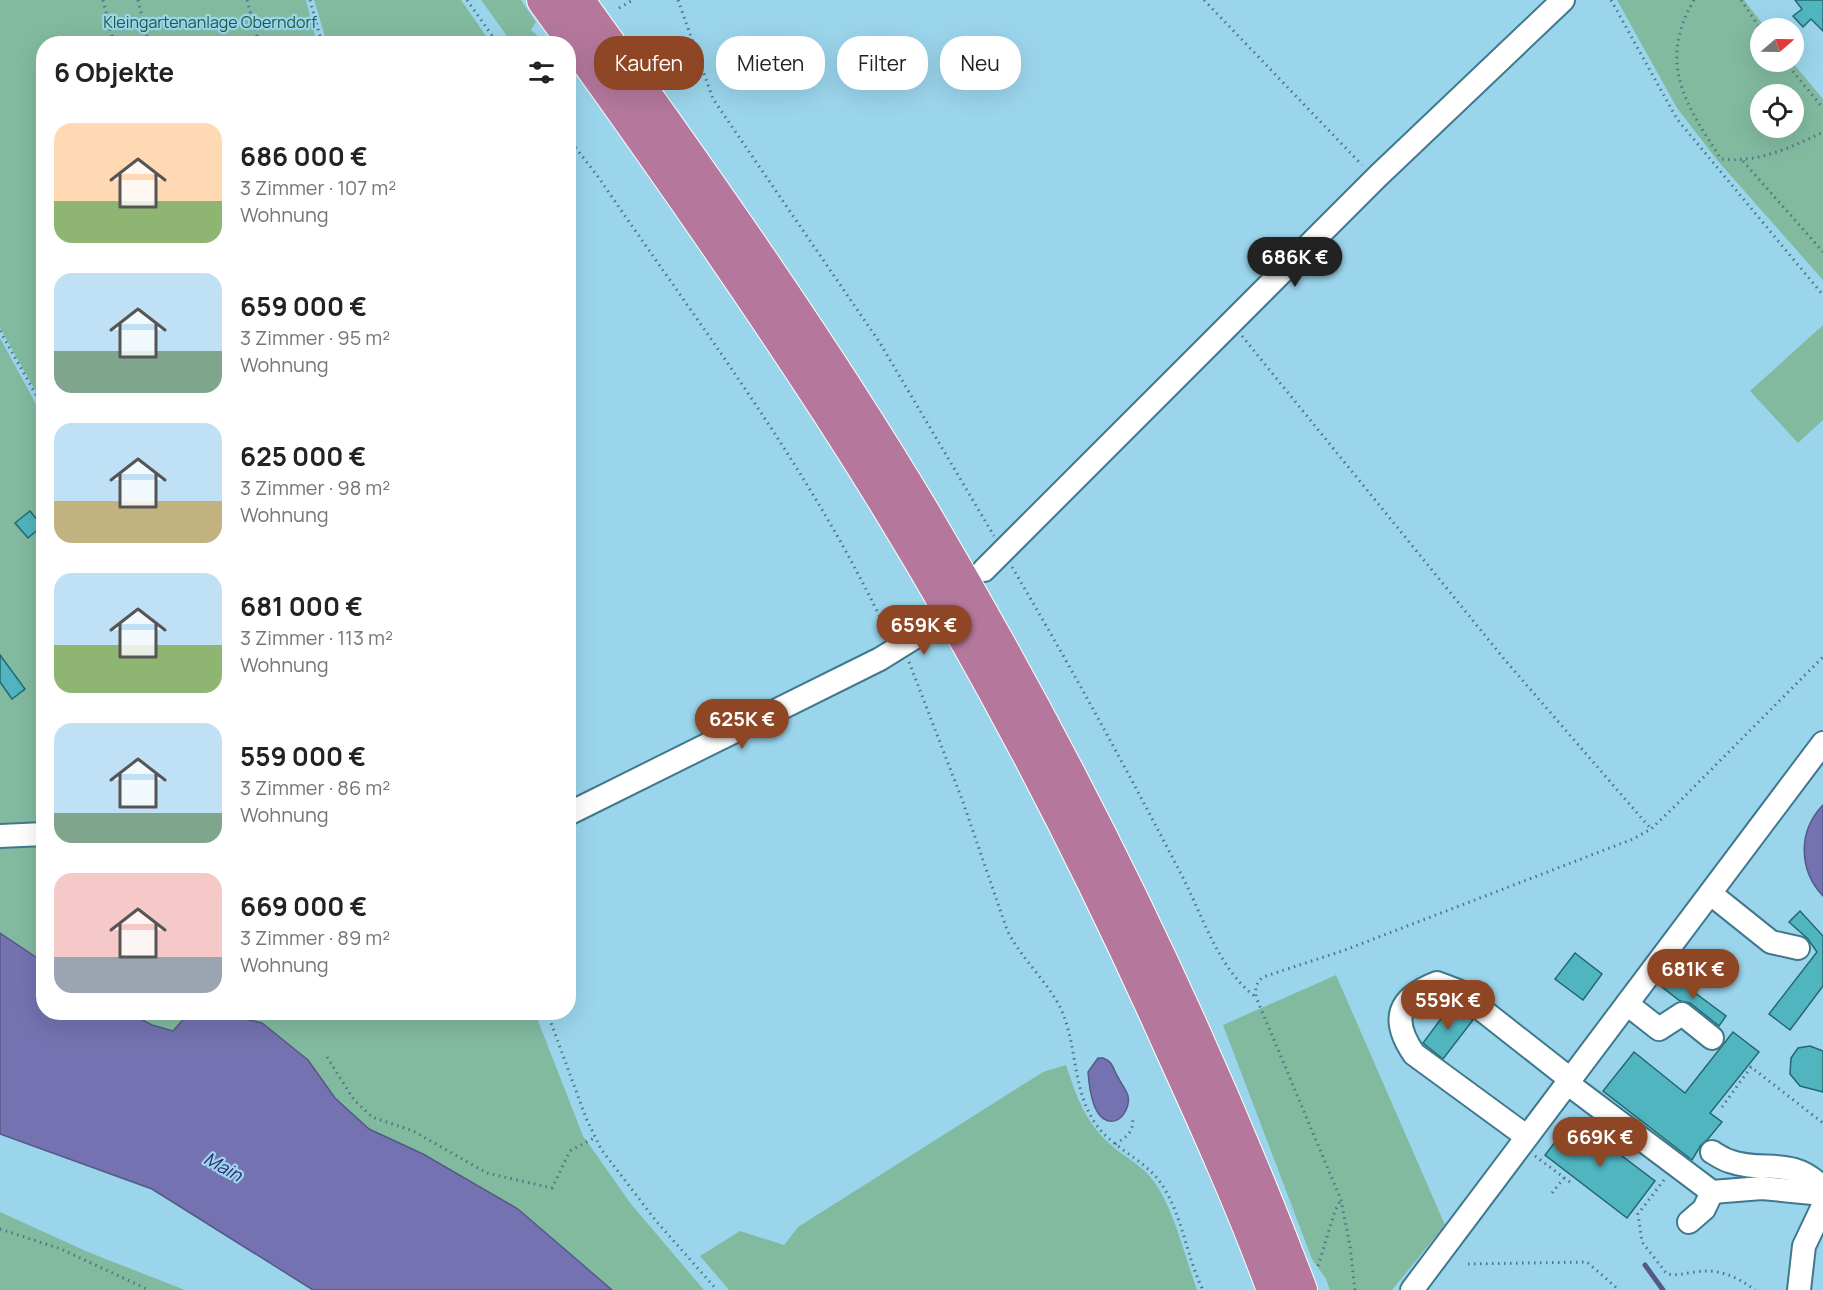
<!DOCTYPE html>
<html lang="de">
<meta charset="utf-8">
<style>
:root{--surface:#fff;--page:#f6f6f6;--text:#222;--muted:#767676;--accent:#8e4625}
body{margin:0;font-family:Manrope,sans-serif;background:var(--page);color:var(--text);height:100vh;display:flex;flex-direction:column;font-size:22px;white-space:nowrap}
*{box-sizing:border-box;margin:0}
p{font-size:20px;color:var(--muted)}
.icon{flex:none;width:33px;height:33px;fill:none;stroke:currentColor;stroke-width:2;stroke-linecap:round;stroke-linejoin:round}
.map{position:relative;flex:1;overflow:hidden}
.details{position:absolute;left:36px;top:36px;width:540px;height:984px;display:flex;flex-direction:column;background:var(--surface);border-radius:24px;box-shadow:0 6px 24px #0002}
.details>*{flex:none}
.top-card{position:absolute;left:594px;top:36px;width:570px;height:54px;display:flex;gap:12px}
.needle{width:39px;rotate:70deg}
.tools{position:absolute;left:1750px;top:18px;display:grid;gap:12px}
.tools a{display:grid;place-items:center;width:54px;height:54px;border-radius:50%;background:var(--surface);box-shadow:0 6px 24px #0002;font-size:30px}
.price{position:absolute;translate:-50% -51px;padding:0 14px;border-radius:21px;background:var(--accent);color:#fff;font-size:20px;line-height:39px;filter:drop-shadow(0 2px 3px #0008)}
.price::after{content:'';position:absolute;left:50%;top:36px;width:18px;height:14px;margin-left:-9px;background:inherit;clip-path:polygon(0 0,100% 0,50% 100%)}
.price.active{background:#222;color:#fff}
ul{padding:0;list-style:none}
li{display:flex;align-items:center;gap:18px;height:150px;padding:0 18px}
li span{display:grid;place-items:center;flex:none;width:168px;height:120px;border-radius:18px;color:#555}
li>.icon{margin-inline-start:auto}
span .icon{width:72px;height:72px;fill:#fffc;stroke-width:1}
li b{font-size:26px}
h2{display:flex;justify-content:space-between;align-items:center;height:72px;padding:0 18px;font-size:26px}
.pill{padding:0 21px;border-radius:24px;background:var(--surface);box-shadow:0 6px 24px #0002;font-size:21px;line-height:54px}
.pill.active{background:var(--accent);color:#fff}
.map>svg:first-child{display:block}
.green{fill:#82baa0;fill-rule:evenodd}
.water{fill:#7472b0;stroke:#545a88;stroke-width:1.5}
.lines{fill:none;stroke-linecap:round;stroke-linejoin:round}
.stream{stroke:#545a88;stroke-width:5}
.building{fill:#50b5bf;stroke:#24686f;stroke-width:1.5}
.minor-casing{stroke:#40798e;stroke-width:26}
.highway-casing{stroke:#fff;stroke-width:34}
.path{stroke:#4e7685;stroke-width:3;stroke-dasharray:1.5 4.5;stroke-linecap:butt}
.minor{stroke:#fff;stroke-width:22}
.highway{stroke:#b5789c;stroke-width:32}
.labels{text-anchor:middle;stroke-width:4.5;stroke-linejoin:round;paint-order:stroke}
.park-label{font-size:16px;fill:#1f5c44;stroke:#9bd5ec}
.water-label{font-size:18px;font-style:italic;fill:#322773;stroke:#9bd5ec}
</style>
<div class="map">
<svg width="1823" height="1290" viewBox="0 0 1823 1290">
<rect width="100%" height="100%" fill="#9bd5ec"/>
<!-- green -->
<g class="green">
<polygon points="0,0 306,0 317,43 44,44 43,404 0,328"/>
<polygon points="314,0 461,0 491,43 327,43"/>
<polygon points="481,0 521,0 536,22 531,30 540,38 533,43 512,43"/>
<path d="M1617,0h127l22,28h-5v34h31l31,37v181l-106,-120 -40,-52zM1761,94h33v34h-33z"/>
<polygon points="1823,325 1823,420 1798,443 1750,391"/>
<polygon points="0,338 44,419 43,828 0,831"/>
<polygon points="43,835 43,962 0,933 0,837"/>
<polygon points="1336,975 1445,1225 1392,1290 1330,1290 1326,1279 1312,1259 1223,1025"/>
<polygon points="129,1013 189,1013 173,1031 152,1025"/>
<polygon points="219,1013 535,1013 583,1136 631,1204 704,1290 612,1290 423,1154 369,1129 335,1098 308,1060 262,1023"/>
<path d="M1066,1065c10,30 19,57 44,79 15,14 33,21 45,39 20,29 30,74 42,107h-468l-29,-34 40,-25 44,14 14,-18 245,-155z"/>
<polygon points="0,1212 88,1252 185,1290 0,1290"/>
</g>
<!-- water -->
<g class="water">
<path d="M1823,805v91c-25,-27 -25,-65 0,-91z"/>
<polygon points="0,933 43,962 44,1012 129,1013 152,1025 173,1031 189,1013 219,1013 262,1023 308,1060 335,1098 369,1129 423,1154 518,1209 612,1290 313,1290 152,1189 0,1134"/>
<path d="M1098,1058h5c11,4 10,12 16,21 3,6 7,10 9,17 3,12 -9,32 -24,23 -12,-7 -15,-34 -16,-47z"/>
</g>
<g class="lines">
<!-- stream -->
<polyline class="stream" points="1645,1265 1663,1290"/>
</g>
<!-- building -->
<g class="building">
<polygon points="1795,0 1823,0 1823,31 1811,19 1803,27 1793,16 1802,9"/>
<polygon points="30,511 42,526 28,538 15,523"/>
<polygon points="0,655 25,689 12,699 0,682"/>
<polygon points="1800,911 1823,936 1823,986 1790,1030 1769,1014 1817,952 1808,939 1789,922"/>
<polygon points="1575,953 1602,974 1583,1000 1555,979"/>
<polygon points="1671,975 1726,1016 1719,1026 1690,1003 1680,1001 1662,987"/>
<polygon points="1452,1004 1473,1020 1443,1059 1423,1043"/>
<polygon points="1733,1032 1759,1052 1710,1113 1722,1122 1708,1139 1701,1145 1692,1160 1603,1091 1634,1052 1685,1093"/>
<polygon points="1810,1046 1823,1051 1823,1092 1800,1086 1790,1074 1791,1058 1798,1048"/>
<polygon points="1573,1119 1655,1181 1627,1218 1545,1155"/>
</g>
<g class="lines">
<defs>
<g id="minor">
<polyline points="984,570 1378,176 1563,0"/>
<polyline points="568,814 880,659 930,628"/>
<polyline points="0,836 44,834"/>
<polyline points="1711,894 1771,942 1798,948"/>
<polyline points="1627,1004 1659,1029 1682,1014 1712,1038"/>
<polyline points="1567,1083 1712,1192 1762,1188 1823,1194"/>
<path d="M1526,1136l-112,-82c-24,-35 -16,-56 23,-71l21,8 112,88"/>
<path d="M1712,1152c5,3 11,7 17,9 36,13 61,-6 94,27"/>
<polyline points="1689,1222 1704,1209 1712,1192"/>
<polyline points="1412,1290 1823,743"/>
<polyline points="1799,1290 1804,1246 1823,1206"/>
</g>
<g id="highway">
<path d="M543,0c98,135 194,272 285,412 131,202 245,417 343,637 36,79 72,159 102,241"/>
<path d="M578,0c120,167 240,336 346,513 147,248 275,508 377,777"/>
</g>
</defs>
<!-- minor casing -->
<use href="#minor" class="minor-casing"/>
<!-- highway casing -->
<use href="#highway" class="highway-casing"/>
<!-- path -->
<g class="path">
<polyline points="103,0 114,44"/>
<polyline points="138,0 149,44"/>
<polyline points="247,0 259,44"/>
<polyline points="310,0 322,44"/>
<polyline points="467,0 498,44"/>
<polyline points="678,0 713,99 880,343 994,536"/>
<polyline points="1204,0 1362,165"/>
<polyline points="1611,0 1677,119 1823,295"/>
<path d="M1694,0c-37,63 -8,105 27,159 37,4 69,-11 102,-27"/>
<polyline points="1741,0 1761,30"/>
<polyline points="619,8 633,0"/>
<polyline points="1785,62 1823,108"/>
<path d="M568,138l31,40c100,147 213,293 288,454"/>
<polyline points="1743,161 1823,252"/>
<polyline points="0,331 44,409"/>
<polyline points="1242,336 1505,660 1651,829"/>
<path d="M1012,567c59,100 114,201 167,303 22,41 39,100 77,127"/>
<path d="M909,662l54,140 44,128c14,28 37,48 52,75 19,37 12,82 36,118 18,27 52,36 69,65 19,31 23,70 39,102"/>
<polyline points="547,1012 586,1118 601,1149 656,1221 717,1290"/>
<polyline points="327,1057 354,1100 372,1117 413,1131 487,1173 552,1188 570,1151 594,1138"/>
<polyline points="1722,1107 1751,1067 1823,1123"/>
<path d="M1115,1144c12,-7 20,-13 17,-28"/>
<polyline points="1535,1156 1570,1182"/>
<path d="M1664,1180l-26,34 4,28 25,32c10,2 19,-1 29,-2 23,-4 41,5 59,18"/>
<polyline points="1552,1193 1564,1178"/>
<polyline points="0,1229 61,1249 149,1290"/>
<polyline points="1468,1264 1587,1262 1619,1290"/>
<polyline points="1318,1266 1335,1211 1340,1201"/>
<path d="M1355,1290l-5,-44 -9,-46 -85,-203c-1,-9 0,-14 7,-20l82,-27 288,-111 18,-10 21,-20 151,-152"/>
</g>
<!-- minor -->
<use href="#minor" class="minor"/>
<!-- highway -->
<use href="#highway" class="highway"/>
</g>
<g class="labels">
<!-- park labels -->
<g class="park-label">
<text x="210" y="28">Kleingartenanlage Oberndorf</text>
</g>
<!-- water labels -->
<g class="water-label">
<text transform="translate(223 1167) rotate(29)" y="6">Main</text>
</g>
</g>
</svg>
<div class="tools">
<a><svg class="needle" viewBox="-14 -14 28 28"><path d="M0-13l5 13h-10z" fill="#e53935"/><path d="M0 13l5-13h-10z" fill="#767676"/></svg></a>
<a><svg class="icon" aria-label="locate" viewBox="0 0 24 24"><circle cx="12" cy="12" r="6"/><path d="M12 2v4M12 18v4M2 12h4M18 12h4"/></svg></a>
</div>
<b class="price active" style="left:1295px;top:288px">686K €</b>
<b class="price" style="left:924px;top:656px">659K €</b>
<b class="price" style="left:742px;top:750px">625K €</b>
<b class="price" style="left:1693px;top:1000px">681K €</b>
<b class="price" style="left:1448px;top:1031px">559K €</b>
<b class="price" style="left:1600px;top:1168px">669K €</b>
<div class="top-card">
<a class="pill active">Kaufen</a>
<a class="pill">Mieten</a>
<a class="pill">Filter</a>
<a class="pill">Neu</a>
</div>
<section class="details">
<h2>6 Objekte<svg class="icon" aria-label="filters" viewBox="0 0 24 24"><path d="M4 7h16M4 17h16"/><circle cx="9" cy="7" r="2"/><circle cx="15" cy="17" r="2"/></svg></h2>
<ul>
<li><span style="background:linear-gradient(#ffd9b3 65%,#8fb573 0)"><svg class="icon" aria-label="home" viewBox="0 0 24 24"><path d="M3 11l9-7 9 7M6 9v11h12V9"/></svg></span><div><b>686 000 €</b><p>3 Zimmer · 107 m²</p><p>Wohnung</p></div></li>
<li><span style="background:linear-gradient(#bfe0f5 65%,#7fa58c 0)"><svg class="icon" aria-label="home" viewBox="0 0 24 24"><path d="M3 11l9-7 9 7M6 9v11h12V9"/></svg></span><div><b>659 000 €</b><p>3 Zimmer · 95 m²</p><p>Wohnung</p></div></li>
<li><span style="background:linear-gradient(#bfe0f5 65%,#c2b280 0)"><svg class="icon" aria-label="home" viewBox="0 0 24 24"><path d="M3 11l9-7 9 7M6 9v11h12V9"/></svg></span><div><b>625 000 €</b><p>3 Zimmer · 98 m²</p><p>Wohnung</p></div></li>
<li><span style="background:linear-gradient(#bfe0f5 60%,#8fb573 0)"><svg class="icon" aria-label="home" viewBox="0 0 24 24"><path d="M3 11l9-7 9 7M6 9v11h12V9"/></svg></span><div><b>681 000 €</b><p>3 Zimmer · 113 m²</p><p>Wohnung</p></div></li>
<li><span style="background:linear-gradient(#bfe0f5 75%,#7fa58c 0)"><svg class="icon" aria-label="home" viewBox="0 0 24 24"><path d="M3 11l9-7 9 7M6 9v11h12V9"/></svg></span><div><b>559 000 €</b><p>3 Zimmer · 86 m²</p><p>Wohnung</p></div></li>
<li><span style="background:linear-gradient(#f6c9c9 70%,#9aa5b1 0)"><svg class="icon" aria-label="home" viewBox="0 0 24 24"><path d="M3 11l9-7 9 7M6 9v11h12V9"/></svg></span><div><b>669 000 €</b><p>3 Zimmer · 89 m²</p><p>Wohnung</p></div></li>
</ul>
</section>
</div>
